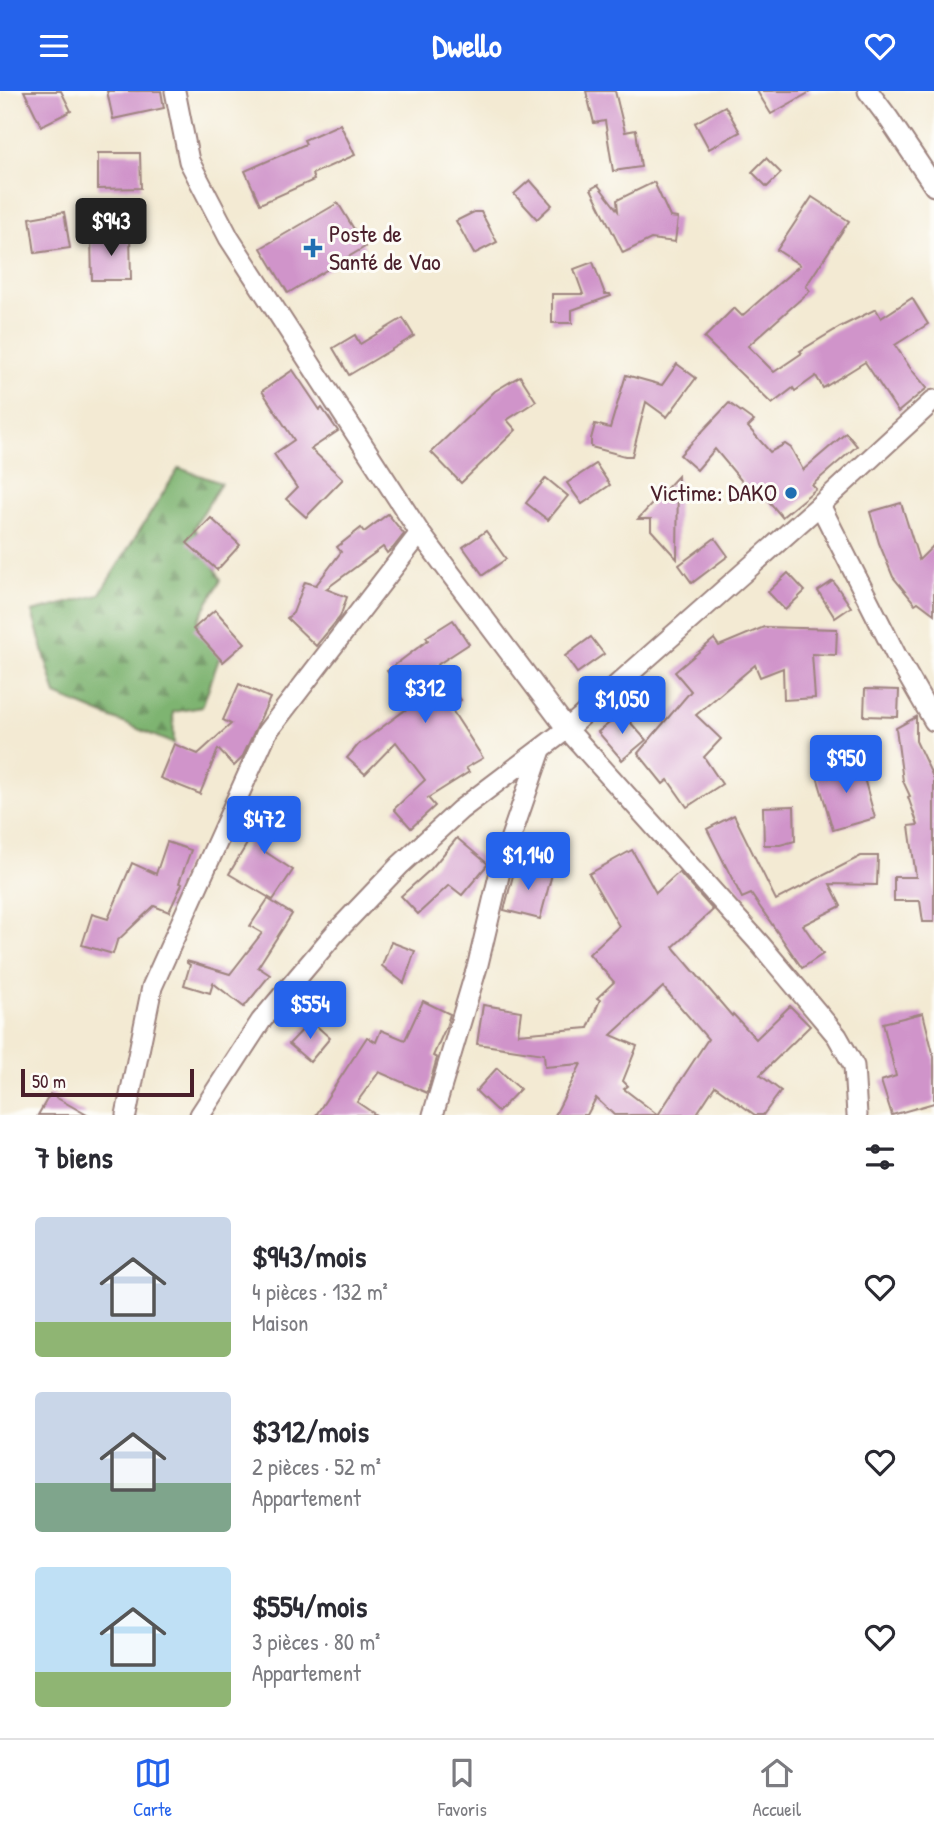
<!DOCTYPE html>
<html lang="fr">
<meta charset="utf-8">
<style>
:root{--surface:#fff;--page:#f7f7f7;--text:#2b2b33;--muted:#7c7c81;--line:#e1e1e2;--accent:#2563eb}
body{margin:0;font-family:"Patrick Hand",sans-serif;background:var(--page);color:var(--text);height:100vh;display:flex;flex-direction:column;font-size:26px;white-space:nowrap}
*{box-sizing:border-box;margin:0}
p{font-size:23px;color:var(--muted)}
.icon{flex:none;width:38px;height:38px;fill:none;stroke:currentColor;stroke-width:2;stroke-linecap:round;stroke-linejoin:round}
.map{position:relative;height:1024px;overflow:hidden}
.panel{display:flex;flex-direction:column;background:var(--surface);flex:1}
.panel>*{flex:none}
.scale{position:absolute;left:21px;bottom:18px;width:173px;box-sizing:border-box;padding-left:7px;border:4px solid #4a1f2b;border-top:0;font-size:19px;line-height:24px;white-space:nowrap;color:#4a1f2b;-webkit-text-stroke:5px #fdfcf7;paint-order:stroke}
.price{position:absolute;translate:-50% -60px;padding:0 16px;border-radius:7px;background:var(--accent);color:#fff;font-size:23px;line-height:46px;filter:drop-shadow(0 2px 4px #0008)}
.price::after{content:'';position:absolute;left:50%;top:42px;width:21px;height:16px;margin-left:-10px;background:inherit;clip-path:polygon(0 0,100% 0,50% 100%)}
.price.on{background:#222;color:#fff}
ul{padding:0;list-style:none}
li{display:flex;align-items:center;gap:21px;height:175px;padding:0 35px}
li span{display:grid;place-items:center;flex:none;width:196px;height:140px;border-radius:7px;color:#555}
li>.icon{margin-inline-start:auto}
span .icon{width:84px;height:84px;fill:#fffc;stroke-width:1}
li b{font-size:30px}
h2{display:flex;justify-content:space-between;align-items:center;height:84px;padding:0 35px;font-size:30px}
header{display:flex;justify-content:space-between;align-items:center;height:91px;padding:0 35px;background:var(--accent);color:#fff;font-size:32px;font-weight:700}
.tab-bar{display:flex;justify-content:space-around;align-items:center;height:98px;border-top:2px solid var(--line);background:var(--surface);font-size:19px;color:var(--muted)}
.tab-bar a{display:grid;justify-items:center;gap:4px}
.tab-bar .on{color:var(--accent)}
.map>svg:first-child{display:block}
.forest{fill:url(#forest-firs);stroke:#646a4e;stroke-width:2}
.building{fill:#d094ca}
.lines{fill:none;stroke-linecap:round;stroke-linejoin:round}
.street-casing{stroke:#9e847f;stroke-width:23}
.street{stroke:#fff;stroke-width:19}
.poi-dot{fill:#1f6fb2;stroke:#fdfcf7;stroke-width:2.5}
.labels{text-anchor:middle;stroke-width:6;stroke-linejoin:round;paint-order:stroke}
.poi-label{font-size:24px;fill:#4a1f2b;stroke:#fdfcf7;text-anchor:start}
</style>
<header><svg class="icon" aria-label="menu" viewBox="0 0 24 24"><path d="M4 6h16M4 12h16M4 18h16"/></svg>Dwello<svg class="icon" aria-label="heart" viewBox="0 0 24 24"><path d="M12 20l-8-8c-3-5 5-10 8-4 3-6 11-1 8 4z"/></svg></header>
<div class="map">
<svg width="934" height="1024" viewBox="0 0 934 1024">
<defs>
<pattern id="forest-firs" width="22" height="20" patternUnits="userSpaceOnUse" patternTransform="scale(1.75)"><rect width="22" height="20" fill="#7eb471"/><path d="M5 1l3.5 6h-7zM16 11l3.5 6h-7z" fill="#69925d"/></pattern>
</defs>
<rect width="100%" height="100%" fill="#fdfcf7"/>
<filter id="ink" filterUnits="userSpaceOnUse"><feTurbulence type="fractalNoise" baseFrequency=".0143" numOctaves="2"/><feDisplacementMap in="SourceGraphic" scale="14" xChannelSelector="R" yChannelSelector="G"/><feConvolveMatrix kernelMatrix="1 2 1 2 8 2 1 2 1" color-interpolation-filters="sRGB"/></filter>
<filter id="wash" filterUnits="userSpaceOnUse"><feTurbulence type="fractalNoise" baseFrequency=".00686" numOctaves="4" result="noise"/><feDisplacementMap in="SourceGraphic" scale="28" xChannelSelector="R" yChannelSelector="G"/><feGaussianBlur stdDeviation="1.57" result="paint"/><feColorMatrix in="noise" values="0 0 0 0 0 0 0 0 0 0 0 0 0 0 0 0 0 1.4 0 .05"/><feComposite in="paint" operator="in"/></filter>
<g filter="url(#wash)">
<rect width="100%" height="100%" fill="#f3ead3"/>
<!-- forest -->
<polygon class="forest" points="179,377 221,392 194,437 221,489 198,529 221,562 202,616 173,621 174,653 56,604 32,521 99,504"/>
<g id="blocks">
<!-- building -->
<g class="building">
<polygon points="24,0 61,0 71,20 41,35"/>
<polygon points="107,0 161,0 164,17 113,28"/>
<polygon points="586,0 615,0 625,41 636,39 641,76 613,80 605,30 594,32"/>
<polygon points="757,0 812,0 771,23"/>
<polygon points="725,15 740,41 709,58 695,32"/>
<polygon points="340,33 355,64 312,83 314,89 260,113 245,80 306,53 304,49"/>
<polygon points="98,62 140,62 141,97 98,98"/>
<polygon points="766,67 781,82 767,96 752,81"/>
<polygon points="530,89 552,114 537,128 514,103"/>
<polygon points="654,91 670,126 678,127 675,151 651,148 623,162 591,98 598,94 618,120 617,109"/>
<polygon points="812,106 849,130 806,195 810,200 748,255 774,281 802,262 800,260 840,236 876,218 881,227 912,207 928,233 895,254 911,278 927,297 898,321 865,271 823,297 816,285 795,300 793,297 772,313 704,247 734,217 742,225 800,174 777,159"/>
<polygon points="338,112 365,156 288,202 261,157"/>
<polygon points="64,121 70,157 35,162 30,127"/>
<polygon points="474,121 481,121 497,151 474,163 456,130"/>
<polygon points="130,144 131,189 92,189 91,145"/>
<polygon points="593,171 605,203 610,203 611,205 572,219 572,232 552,232 552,203 583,203 574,178"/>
<polygon points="403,227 414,245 349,284 333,257 355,244 360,253"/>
<polygon points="677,273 696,287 667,326 646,311 632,365 625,365 591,356 591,348 595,333 610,337 626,284 662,294"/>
<polygon points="293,279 320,319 322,317 338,340 311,358 343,388 306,426 286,408 297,397 274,363 294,349 262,300"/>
<polygon points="520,285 536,310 507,329 516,339 461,392 431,361 495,300"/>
<polygon points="729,312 754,330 748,336 770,361 785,353 791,357 803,379 846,342 857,355 812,394 816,398 782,426 761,401 755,406 715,358 697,379 680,364"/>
<polygon points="596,373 610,394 582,413 567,392"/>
<polygon points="678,385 677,468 651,439 651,428 638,428"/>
<polygon points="546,387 568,405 548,429 526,412"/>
<polygon points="901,412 919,469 934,454 934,523 918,511 915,513 893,486 879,452 870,421"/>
<polygon points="388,423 404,443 393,457 387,462 383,456 326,498 347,506 340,526 316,555 287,527 293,522 305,491 316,494 341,461 337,456 361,437 364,441"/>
<polygon points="211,427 240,454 217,479 187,452"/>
<polygon points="486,440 506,468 483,484 463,456"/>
<polygon points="715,447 728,465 692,492 679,474"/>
<polygon points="788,482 805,500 785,519 768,501"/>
<polygon points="833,490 851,516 835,527 818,500"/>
<polygon points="215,519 245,552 223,571 193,538"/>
<polygon points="453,529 469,553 437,574 461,609 450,616 483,667 466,677 469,681 428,707 435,715 411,737 394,718 425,689 396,651 365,683 347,667 358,654 412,614 387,580 428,549 426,546"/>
<polygon points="764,536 837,538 836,564 812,563 815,607 784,609 783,577 760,586 755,574 696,624 721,648 704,666 722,693 687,716 668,689 663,693 638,662 691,600 675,581 714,548 719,555"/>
<polygon points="591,546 604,563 577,582 565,565"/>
<polygon points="239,593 270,607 242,667 234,675 218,658 200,703 160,687 174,653 198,663 231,633 223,629"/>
<polygon points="865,598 899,599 898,626 864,625"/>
<polygon points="622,622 646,649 622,669 598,641"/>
<polygon points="916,626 916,650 934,688 934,831 923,831 920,810 894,810 894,786 916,786 909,735 918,734 908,706 910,705 903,690 896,637"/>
<polygon points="859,669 875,727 833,739 816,682"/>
<polygon points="279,710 294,724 261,758 293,779 273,809 229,783 260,731"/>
<polygon points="794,715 795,750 780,754 764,754 763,716"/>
<polygon points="734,724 776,809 861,765 878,765 877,794 830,793 841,815 803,834 823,863 802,877 751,803 742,807 707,738"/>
<polygon points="457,747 488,773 462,804 449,794 418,823 401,805 431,778"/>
<polygon points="167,751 191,759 179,792 182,793 169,821 154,815 117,850 113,863 82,854 92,823 108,828 132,772 156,783"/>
<polygon points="632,759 656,802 679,781 713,819 673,856 732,925 733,923 756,948 790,915 810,935 760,984 781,1000 763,1024 755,1024 715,995 696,1024 658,1024 708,948 663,896 611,944 637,955 623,990 628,995 624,998 658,1024 614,1024 596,1007 587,1024 555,1024 581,973 545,976 544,963 477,953 483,914 521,920 518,943 588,937 600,909 597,907 614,891 589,863 619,835 589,783"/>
<polygon points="516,773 552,783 540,828 504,819"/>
<polygon points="268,808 292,823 258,876 270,884 244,916 213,892 210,902 184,894 190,874 187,872 187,870 230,883 262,842 250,835"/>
<polygon points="391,851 415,860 404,892 382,875"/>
<polygon points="423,910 450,923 446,936 433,965 437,967 427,1002 379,981 357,1011 376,1024 316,1024 367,946 376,951 381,939 405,949"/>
<polygon points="923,922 934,966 934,1012 892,1024 881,990 896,985 883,932"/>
<polygon points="311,930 330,947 310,971 289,953"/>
<polygon points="497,977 520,998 498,1021 476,1000"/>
<polygon points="50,1003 87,1024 38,1024"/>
</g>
</g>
</g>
<g filter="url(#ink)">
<use href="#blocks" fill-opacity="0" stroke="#9e847f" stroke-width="2"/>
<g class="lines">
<defs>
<g id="street">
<polyline points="175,0 189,70 229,147 420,442 567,638 760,853 837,945 854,975 857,1024"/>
<polyline points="868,0 889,28 934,95"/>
<polyline points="820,414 896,564 934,630"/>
<polyline points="126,1024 152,896 267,641 420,442"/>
<polyline points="200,1024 261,930 336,841 400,774 460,719 567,638 820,414 934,309"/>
<polyline points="433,1024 478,873 502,772 541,659"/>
</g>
</defs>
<!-- street casing -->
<use href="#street" class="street-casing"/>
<!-- street -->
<use href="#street" class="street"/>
</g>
</g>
<!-- markers -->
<g class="poi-dot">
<path d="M309.5 146.5h7v7h7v7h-7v7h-7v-7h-7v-7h7z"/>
<circle cx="791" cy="402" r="7"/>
</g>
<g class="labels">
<!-- poi labels -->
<g class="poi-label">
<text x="329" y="151">Poste de<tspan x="329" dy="28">Santé de Vao</tspan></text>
<text x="777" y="410" text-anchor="end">Victime: DAKO</text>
</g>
</g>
</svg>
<div class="scale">50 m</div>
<b class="price on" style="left:111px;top:167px">$943</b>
<b class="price" style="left:425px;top:634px">$312</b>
<b class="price" style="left:622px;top:645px">$1,050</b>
<b class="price" style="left:846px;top:704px">$950</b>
<b class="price" style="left:264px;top:765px">$472</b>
<b class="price" style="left:528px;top:801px">$1,140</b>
<b class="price" style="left:310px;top:950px">$554</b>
</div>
<section class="panel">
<h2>7 biens<svg class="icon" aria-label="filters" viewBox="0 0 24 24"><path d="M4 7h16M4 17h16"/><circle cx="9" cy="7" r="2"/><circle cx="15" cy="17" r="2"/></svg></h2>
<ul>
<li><span style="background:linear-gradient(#c9d6e8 75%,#8fb573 0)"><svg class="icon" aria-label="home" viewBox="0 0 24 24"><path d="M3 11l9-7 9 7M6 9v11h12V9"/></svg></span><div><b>$943/mois</b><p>4 pièces · 132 m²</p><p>Maison</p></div><svg class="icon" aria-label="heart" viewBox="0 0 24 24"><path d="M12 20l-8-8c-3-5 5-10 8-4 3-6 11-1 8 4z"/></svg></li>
<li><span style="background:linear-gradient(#c9d6e8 65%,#7fa58c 0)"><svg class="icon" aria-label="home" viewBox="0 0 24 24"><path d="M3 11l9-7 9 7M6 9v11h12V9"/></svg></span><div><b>$312/mois</b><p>2 pièces · 52 m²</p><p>Appartement</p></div><svg class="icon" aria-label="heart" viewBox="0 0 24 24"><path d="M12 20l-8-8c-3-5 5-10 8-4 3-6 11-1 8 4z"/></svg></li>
<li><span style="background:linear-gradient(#bfe0f5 75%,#8fb573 0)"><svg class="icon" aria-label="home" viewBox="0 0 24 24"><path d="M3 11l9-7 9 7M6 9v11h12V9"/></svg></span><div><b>$554/mois</b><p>3 pièces · 80 m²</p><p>Appartement</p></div><svg class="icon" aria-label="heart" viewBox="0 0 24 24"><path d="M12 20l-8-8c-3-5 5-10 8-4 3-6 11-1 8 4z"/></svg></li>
</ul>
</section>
<nav class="tab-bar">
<a class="on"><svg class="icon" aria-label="map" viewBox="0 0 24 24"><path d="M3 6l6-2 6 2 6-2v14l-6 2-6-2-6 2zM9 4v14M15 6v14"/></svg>Carte</a>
<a><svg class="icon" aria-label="saved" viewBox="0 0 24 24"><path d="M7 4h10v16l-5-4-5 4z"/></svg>Favoris</a>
<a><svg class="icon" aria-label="home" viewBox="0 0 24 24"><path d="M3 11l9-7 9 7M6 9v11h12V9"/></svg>Accueil</a>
</nav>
